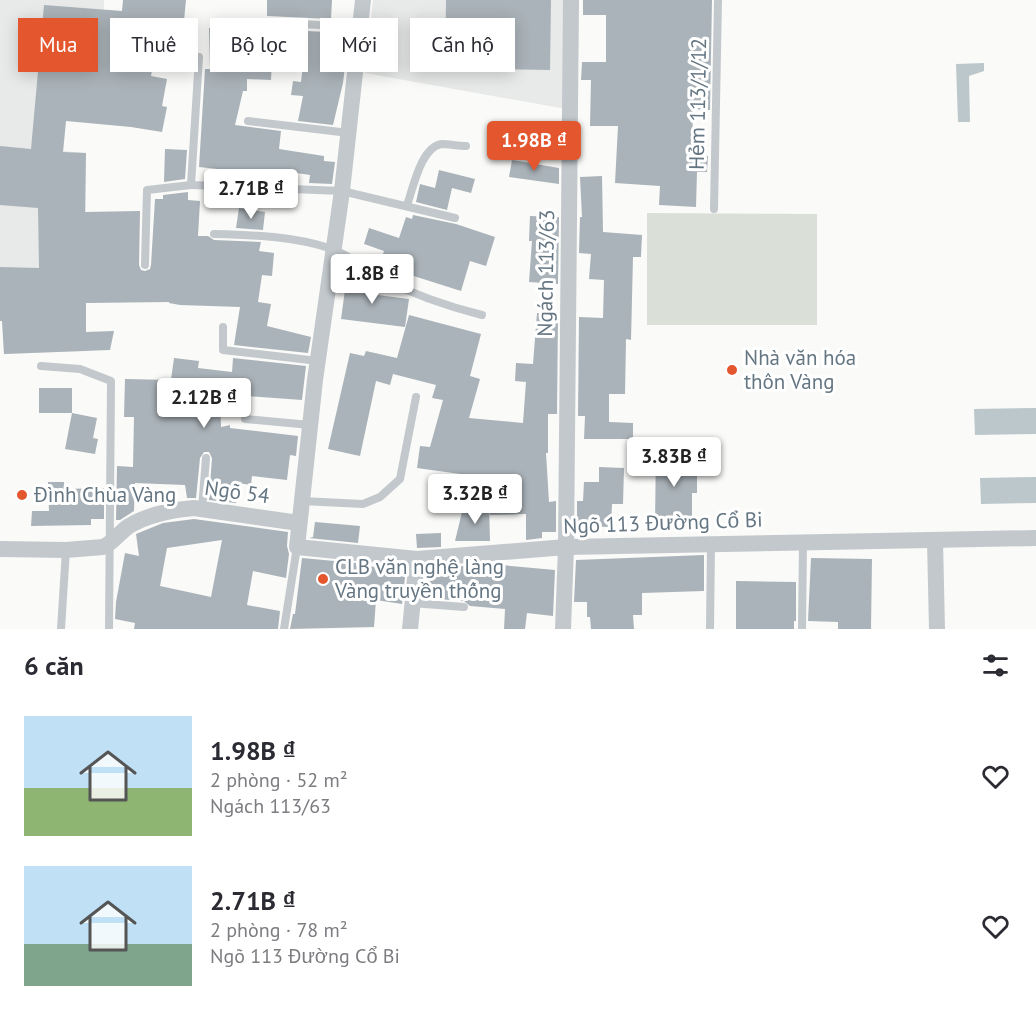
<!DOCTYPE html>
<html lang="vi">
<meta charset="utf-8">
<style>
:root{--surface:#fff;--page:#f2f2f3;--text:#2b2b33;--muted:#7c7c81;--accent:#e4572e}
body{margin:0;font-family:"PT Sans",sans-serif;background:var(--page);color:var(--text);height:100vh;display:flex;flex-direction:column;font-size:22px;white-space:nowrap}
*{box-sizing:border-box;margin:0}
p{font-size:20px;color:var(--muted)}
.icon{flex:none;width:33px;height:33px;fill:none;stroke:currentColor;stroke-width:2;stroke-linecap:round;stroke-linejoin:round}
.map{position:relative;height:629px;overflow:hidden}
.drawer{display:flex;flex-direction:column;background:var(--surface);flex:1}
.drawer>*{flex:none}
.hud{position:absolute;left:18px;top:18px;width:600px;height:54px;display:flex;gap:12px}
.price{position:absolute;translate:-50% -51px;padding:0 14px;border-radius:6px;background:#fff;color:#222;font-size:20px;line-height:39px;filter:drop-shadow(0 2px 3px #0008)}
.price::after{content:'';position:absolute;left:50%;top:36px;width:18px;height:14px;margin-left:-9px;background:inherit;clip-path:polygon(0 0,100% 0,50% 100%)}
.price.on{background:var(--accent);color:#fff}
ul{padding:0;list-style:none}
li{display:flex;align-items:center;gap:18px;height:150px;padding:0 24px}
li span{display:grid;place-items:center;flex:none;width:168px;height:120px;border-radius:0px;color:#555}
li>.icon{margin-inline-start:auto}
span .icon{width:72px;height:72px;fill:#fffc;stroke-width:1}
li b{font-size:26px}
h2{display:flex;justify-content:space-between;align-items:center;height:72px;padding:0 24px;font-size:26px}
.tag{padding:0 21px;border-radius:0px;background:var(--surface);box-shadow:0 3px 15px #0003;font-size:21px;line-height:54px}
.tag.on{background:var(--accent);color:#fff}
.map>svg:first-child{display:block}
.built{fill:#e8e9e9}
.green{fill:#dadfd7}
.water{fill:#bbc7cb}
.building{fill:#aab3b9;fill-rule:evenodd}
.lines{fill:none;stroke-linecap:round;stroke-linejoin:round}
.lane{stroke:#c3c8cc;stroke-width:8}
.street{stroke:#c3c8cc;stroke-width:16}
.poi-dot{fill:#e4572e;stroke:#fff;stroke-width:2}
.labels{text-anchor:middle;stroke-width:6;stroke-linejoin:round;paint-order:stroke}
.street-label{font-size:21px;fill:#657683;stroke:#fff}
.poi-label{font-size:21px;fill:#657683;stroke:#fff;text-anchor:start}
</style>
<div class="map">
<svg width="1036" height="629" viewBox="0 0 1036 629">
<rect width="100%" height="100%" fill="#fafaf8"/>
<!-- built -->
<g class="built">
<polygon points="0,0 104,0 104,27 74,25 63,151 86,153 86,351 4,354 2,321 0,321"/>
<polygon points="373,0 568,0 566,109 365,73"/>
</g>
<!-- green -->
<polygon class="green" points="647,213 817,214 817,325 647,325"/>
<!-- water -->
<g class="water">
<polygon points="984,63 984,71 969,76 970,122 958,122 956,64"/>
<polygon points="1036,408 1036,434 975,435 974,409"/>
<polygon points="1036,477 1036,503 981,504 980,478"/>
</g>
<!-- building -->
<g class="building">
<polygon points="123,0 186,0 181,51 156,48 151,76 167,79 162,106 167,107 162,132 131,127 66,121 63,152 86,153 85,212 140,211 139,265 141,270 145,271 150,269 151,265 155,199 163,199 163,195 188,192 188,200 200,201 198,236 208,236 214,240 261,242 259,251 274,253 272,276 262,275 258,302 271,304 267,326 311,337 308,353 234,345 240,307 180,305 169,303 169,302 86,303 86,332 114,331 110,350 4,354 2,321 0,321 0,267 39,268 38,208 0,205 0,146 31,149 44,5 122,11"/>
<polygon points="267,0 332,0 331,19 267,16"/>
<polygon points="446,0 551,0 550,70 445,68"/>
<polygon points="583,0 712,0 710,110 693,109 692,155 708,156 707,172 697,172 696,207 659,205 660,186 615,183 618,126 590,126 591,80 581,80 582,62 606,62 606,15 583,15"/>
<polygon points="209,28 274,28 271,80 247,79 247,91 243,91 235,125 281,131 279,149 324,156 324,161 335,162 332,184 309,183 310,175 276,170 275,182 249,178 248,181 226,179 227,170 199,167 205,69 210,69"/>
<polygon points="307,31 349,33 343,83 333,125 298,121 303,96 291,95 293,81 301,82"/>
<polygon points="165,149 187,150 185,179 164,182"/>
<polygon points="512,160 559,168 559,184 509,177"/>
<polygon points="439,170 475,179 471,193 452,188 447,210 416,202 420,184 435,188"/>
<polygon points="602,176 603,232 642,235 641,257 633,257 631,340 626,339 625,394 609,394 609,422 633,423 633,439 584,439 585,416 578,416 579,317 603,318 604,280 589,279 591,254 579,253 580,217 582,217 580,177"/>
<polygon points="239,208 265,212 263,230 236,228"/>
<polygon points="413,215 456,224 495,237 486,266 470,261 461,291 379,265 384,251 364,244 369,228 399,238 406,217 412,219"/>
<polygon points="530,216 559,217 558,284 529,282 532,241 529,241"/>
<polygon points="347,275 372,280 370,294 409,299 405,327 341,319"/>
<polygon points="537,313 558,315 557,414 548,414 548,453 546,453 549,502 556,501 556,532 542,532 542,538 526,540 526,514 490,515 489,478 417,468 420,446 430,447 443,400 432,398 436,385 393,374 390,385 376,381 360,456 328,449 350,353 364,356 366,351 397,358 409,315 481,334 470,376 480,379 469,418 523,423 526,382 515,381 516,363 533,364"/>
<polygon points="174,358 199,361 198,368 232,372 233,358 306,366 302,400 220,394 221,427 230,425 230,428 298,436 296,456 290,455 287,480 252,476 251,485 238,483 236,503 209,500 212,458 209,452 204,452 200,458 196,498 187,498 185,485 135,483 134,511 120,520 116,520 117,466 133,467 134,417 124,417 125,379 171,380"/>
<rect x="39" y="388" width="33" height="25"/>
<polygon points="72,413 97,418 93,438 98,439 95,454 65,449"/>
<polygon points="656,445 679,445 679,467 697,467 697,493 692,493 692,526 655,526"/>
<polygon points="599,467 624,468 623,504 612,504 611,527 577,526 577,501 583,501 584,482 599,482"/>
<polygon points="48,482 64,482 64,489 104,488 104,519 91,519 91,525 31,526 32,511 49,511"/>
<polygon points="472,505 489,505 490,541 455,541 462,512 472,512"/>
<path d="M194,519l94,13 -1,14 2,8 -3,24 -33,-7 -6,34 33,6 -2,18h-144l1,-6 -20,-4 1,-17 9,-49 14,3 -3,-22 27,-11zM222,540l-11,57 -51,-11 7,-38z"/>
<polygon points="315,522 360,526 358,543 309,538 313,537"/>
<polygon points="441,533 441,547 417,548 416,534"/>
<polygon points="704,555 704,591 642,593 642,615 633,615 634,629 591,629 590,617 587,617 587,602 574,602 576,560"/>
<polygon points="302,558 356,563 356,566 406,568 402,604 376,600 374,627 290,629 293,614 295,614"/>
<polygon points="811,558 872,559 871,629 838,629 838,622 808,621"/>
<polygon points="490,564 555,570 553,616 527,613 525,629 504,629 505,609 470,606 464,601 424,598 427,569"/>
<polygon points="736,581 796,582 796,621 794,621 794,629 736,629"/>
</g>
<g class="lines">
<!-- lane -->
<g class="lane">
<polyline points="278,47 300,47 301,24 361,27"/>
<polyline points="199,57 191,185 342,191 455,218"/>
<polyline points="248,121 349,133"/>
<path d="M407,205c6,-16 14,-59 35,-61 7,0 16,2 24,2"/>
<polyline points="714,209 718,0"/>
<path d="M214,234c39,1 80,2 118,15 16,5 32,19 47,28 33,17 67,29 103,38"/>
<polyline points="145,265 147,190 191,185"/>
<polyline points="223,327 223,350 318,361"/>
<polyline points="41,366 80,369 111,381 109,629"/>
<polyline points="245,419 310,425"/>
<polyline points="302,501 363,504 380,497 400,479 416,397"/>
<polyline points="202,509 206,458"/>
<polyline points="412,603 464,607"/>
<polyline points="61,629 66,550"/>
<polyline points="284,629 297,547"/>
<polyline points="710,629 711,544"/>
<polyline points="802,629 803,542"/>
</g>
<!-- street -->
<g class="street">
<polyline points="363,0 342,191 315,380 297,547 417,559 566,547 1036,538"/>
<polyline points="935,540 937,629"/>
<path d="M0,549l66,1 37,-3c10,-4 17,-15 26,-21 20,-12 42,-16 65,-18l105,15"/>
<polyline points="410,629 417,559"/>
<polyline points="563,629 566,547 571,0"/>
</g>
</g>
<!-- markers -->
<g class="poi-dot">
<circle cx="732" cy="370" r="6"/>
<circle cx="22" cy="495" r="6"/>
<circle cx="323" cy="579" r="6"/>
</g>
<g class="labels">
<!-- street labels -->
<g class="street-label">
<text transform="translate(698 104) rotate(-89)" y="7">Hẻm 113/1/12</text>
<text transform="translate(546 273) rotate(-89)" y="7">Ngách 113/63</text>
<text transform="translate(237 492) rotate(8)" y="7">Ngõ 54</text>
<text transform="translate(663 523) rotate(-2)" y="7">Ngõ 113 Đường Cổ Bi</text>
</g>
<!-- poi labels -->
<g class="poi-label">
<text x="744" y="365">Nhà văn hóa<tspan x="744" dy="24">thôn Vàng</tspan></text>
<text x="34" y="502">Đình Chùa Vàng</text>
<text x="335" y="574">CLB văn nghệ làng<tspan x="335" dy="24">Vàng truyền thống</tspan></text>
</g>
</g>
</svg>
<b class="price on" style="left:534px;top:172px">1.98B ₫</b>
<b class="price" style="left:251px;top:220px">2.71B ₫</b>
<b class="price" style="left:372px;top:305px">1.8B ₫</b>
<b class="price" style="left:204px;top:429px">2.12B ₫</b>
<b class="price" style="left:674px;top:488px">3.83B ₫</b>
<b class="price" style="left:475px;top:525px">3.32B ₫</b>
<div class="hud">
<a class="tag on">Mua</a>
<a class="tag">Thuê</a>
<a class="tag">Bộ lọc</a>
<a class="tag">Mới</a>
<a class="tag">Căn hộ</a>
</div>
</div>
<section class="drawer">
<h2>6 căn<svg class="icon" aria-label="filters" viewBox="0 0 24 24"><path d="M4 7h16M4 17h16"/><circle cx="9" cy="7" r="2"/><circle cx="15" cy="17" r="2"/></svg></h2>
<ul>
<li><span style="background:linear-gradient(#bfe0f5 60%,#8fb573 0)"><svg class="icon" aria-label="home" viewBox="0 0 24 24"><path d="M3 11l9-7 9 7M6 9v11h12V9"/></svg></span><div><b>1.98B ₫</b><p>2 phòng · 52 m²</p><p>Ngách 113/63</p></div><svg class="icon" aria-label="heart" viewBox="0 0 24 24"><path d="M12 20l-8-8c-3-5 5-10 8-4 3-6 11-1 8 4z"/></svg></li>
<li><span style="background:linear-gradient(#bfe0f5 65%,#7fa58c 0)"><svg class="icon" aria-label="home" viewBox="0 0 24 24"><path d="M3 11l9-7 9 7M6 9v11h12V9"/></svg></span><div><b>2.71B ₫</b><p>2 phòng · 78 m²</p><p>Ngõ 113 Đường Cổ Bi</p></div><svg class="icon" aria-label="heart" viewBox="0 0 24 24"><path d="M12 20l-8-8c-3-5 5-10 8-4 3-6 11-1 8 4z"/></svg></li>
</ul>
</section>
